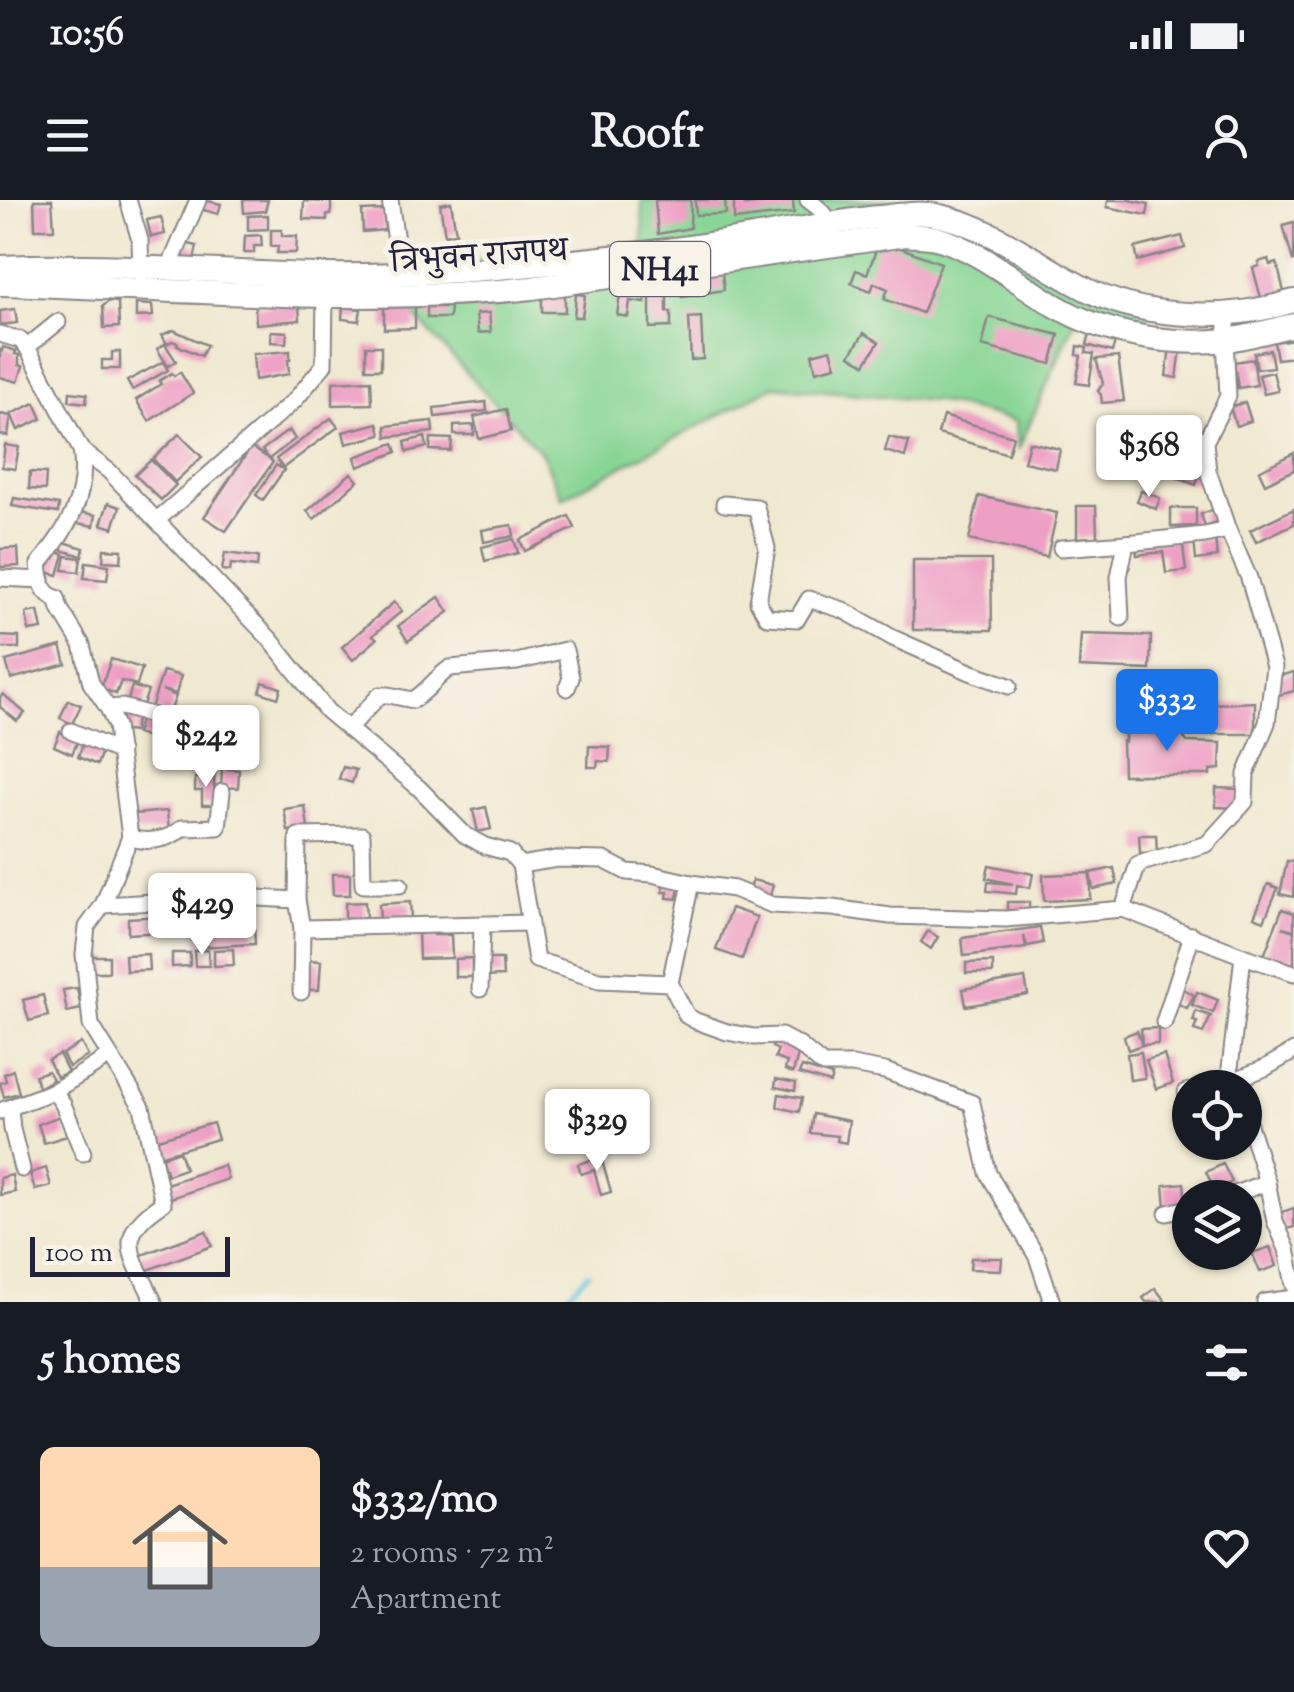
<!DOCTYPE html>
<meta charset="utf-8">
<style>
:root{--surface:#171b24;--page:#242831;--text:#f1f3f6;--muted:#9ea1a6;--accent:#1a73e8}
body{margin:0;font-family:"Sorts Mill Goudy","Noto Serif Devanagari",serif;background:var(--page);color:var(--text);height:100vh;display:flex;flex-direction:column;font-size:38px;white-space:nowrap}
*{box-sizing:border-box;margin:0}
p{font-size:32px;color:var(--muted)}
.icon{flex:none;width:55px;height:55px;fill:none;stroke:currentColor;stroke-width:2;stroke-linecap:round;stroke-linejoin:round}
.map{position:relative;height:1102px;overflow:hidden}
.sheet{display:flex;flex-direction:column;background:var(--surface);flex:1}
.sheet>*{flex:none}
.controls{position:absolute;left:1172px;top:870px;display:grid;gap:20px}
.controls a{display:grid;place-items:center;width:90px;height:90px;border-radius:50%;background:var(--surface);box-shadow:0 2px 8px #0004;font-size:50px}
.scale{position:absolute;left:30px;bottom:25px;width:200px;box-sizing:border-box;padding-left:10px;border:5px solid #22223b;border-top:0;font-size:28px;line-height:35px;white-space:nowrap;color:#22223b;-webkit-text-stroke:8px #f7f3e8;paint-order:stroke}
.price{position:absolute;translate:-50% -85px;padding:0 22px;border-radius:10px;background:#fff;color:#222;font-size:32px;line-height:65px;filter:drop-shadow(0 2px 5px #0008)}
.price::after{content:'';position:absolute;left:50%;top:60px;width:30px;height:22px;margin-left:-15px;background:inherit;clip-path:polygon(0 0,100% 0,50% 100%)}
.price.selected{background:var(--accent);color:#fff}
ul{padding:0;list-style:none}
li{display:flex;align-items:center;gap:30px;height:250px;padding:0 40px}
li span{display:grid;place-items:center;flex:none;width:280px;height:200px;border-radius:15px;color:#555}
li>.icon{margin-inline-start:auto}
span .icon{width:120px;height:120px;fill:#fffc;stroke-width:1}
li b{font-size:42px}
h2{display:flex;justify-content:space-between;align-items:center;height:120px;padding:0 40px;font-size:42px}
.status{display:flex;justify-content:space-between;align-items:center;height:70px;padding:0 50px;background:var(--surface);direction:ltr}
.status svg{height:28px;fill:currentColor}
header{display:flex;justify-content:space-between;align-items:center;height:130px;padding:0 40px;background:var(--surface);font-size:45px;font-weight:700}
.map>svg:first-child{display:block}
.green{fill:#88d695;stroke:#557c68;stroke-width:2.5}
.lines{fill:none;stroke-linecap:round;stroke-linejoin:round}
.stream{stroke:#65c4e3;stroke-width:4}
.building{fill:#ee9fc4}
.minor-casing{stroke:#898686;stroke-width:19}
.highway-casing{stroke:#898686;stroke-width:26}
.minor{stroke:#fff;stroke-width:15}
.highway{stroke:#fff;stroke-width:22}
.labels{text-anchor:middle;stroke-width:10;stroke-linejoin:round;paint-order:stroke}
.shield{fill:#f7f3e8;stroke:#62616f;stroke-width:2.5}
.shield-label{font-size:32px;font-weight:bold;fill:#22223b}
.street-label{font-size:35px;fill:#22223b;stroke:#f7f3e8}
</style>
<div class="status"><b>10:56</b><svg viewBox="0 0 49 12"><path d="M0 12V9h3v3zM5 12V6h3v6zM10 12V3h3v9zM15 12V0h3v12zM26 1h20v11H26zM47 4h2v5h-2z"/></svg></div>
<header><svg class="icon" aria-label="menu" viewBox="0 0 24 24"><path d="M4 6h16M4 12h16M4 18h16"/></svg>Roofr<svg class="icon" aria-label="person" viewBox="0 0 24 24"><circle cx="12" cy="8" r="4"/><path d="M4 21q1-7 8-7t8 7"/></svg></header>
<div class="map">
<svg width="1294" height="1102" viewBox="0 0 1294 1102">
<rect width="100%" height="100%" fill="#f7f3e8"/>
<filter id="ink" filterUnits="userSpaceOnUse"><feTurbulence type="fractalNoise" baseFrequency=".01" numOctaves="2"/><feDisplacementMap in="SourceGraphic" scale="20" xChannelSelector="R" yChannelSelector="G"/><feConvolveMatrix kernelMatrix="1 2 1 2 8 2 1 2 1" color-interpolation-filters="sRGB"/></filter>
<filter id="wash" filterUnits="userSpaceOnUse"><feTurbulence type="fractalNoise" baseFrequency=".0048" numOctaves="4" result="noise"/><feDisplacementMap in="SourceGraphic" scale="40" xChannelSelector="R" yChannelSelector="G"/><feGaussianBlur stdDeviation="2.25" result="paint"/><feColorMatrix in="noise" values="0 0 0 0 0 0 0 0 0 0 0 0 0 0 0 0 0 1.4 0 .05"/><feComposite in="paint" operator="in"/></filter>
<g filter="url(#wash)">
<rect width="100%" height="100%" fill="#f0e9d1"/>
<!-- green -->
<polygon class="green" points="642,0 941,0 987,19 1056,63 1158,95 1138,133 1077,116 1018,250 1016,221 935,201 774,186 562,298 543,255 373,71 643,45"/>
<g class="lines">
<!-- stream -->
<polyline class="stream" points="560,1102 589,1073"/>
</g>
<g id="blocks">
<!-- building -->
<g class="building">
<polygon points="34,0 52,0 54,29 35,29"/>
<polygon points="203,0 221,4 218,14 200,9"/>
<polygon points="243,0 268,0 265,11 244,13"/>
<polygon points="655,0 691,0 690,28 658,34"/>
<polygon points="695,0 725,0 726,14 696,15"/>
<polygon points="734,0 745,0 745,5 793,0 794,13 734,20"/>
<polygon points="1108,0 1130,0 1149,4 1147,15 1107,7"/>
<polygon points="304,1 331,2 331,15 327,15 327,20 303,19"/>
<polygon points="451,2 456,33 445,35 440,4"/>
<polygon points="384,10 385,30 363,32 362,11"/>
<polygon points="268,15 268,29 248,30 248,16"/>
<polygon points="161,17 165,34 151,37 147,20"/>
<polygon points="1294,22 1294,61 1293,61 1283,25"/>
<polygon points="271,30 282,30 282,36 297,36 296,53 277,53 278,46 271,46"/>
<polygon points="261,35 262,46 254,46 254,53 244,53 245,36"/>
<polygon points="1182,36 1185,48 1138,61 1135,48"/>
<polygon points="880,40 941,63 922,113 884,99 888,89 874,83 871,91 851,83 856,70 867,74"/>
<polygon points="184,43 197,46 194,60 181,57"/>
<polygon points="1268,59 1270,65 1277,63 1284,92 1261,98 1253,68 1259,66 1258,62"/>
<polygon points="722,72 724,90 682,97 680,78"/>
<polygon points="650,83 667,84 667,112 671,112 671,127 650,128"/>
<polygon points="621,88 646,92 645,103 630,101 628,117 617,115"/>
<polygon points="576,94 585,95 582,117 574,117"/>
<rect x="542" y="95" width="23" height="17"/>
<polygon points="109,101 118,102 119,127 104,128 103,106"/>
<polygon points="299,102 300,120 256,124 255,106"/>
<polygon points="136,104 152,105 153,116 136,117"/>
<polygon points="384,105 415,105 415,128 384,129"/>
<polygon points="343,107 361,109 359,121 342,119"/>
<polygon points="427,107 450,107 449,118 427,118"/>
<polygon points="15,109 17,123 0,125 0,111"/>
<polygon points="489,113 491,132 478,133 476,114"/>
<polygon points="701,117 703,159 691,160 689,118"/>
<polygon points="989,117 1059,135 1051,164 982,146"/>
<polygon points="173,130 207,145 201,156 177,145 178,143 172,141 167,144 162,135"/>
<polygon points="271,131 287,132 286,143 271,142"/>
<polygon points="864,133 879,142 865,164 850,155"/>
<polygon points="1090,133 1116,139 1112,152 1087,145"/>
<polygon points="1294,139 1294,157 1277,159 1274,142"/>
<polygon points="165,144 176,161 168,166 157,149"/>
<rect x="366" y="146" width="15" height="23"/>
<polygon points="1078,146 1087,148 1086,153 1094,154 1089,185 1076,183 1081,156 1077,155"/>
<polygon points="3,147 16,151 15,154 19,155 19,165 23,166 18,182 0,177 0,150 2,151"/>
<polygon points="1170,147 1181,149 1177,178 1166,176"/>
<polygon points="831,149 836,166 816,171 812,154"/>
<polygon points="1270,150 1273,167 1257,169 1254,153"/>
<polygon points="290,151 290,160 288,160 289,174 255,180 253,154"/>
<polygon points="112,152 120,152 120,169 102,169 102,160 112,160"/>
<polygon points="1118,157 1124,201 1102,203 1101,195 1098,191 1103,183 1096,159"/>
<polygon points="1253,159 1257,185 1238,188 1234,162"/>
<polygon points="163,162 168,170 132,190 127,181"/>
<polygon points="180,172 193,193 149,221 136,200 161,184 159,181 172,173 174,176"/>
<polygon points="1273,172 1278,191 1264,194 1259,175"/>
<polygon points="371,180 372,204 333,205 333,182"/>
<polygon points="70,192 87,194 86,203 69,201"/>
<polygon points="486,202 487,211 435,217 434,208"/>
<polygon points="1245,202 1251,221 1236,226 1230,207"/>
<polygon points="35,203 42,219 18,230 11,214"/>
<polygon points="506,209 511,231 479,239 474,217"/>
<polygon points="0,214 11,216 8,236 0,235"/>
<polygon points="943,216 1013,236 1008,254 938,234"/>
<polygon points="331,218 338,227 283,268 276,259"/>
<polygon points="432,221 433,232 387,237 386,226"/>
<polygon points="378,223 381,235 346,244 343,232"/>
<polygon points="474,225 474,235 454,235 454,226"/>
<polygon points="289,230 295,239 269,259 273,262 226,331 204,317 251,247 268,258 262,250"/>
<polygon points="179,234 202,257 175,282 153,259"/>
<polygon points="425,237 427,247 407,252 405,242"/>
<polygon points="889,237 909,242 905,257 885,251"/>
<polygon points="431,238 452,239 451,251 430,250"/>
<polygon points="1029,242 1060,249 1056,269 1024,262"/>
<polygon points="394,243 397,252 358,267 355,257"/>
<polygon points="5,245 19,247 15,269 2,267"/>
<polygon points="1135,251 1199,275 1196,285 1131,260"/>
<polygon points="1294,253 1294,270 1265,284 1259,271"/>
<polygon points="1101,256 1115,259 1111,277 1097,274"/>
<polygon points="151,260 176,285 161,300 135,275"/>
<polygon points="276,265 284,270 263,300 256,295"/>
<polygon points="30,272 46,273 45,290 29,289"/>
<polygon points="351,273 358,281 314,319 307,311"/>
<polygon points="1141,291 1160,298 1156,309 1137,301"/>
<polygon points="979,296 1057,313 1047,357 969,340"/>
<polygon points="14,298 59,305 58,313 12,306"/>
<polygon points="108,303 120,307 113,328 101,324"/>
<polygon points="1077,306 1096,306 1097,337 1077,338"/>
<polygon points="1171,308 1196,308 1196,326 1171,327"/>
<polygon points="1215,309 1219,322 1205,327 1201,314"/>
<polygon points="1294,309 1294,324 1256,342 1250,330"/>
<polygon points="79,312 96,315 94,326 77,323"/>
<polygon points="569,316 575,328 525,351 520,340"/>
<polygon points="512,325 514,336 484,342 482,330"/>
<polygon points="1182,338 1186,371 1166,373 1163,352 1137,355 1136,344"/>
<polygon points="1215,338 1217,357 1196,360 1194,340"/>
<polygon points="514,339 518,353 485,361 482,347"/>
<polygon points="60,341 84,348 82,356 58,349"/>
<polygon points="18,348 19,366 0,367 0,349"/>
<polygon points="104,349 122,350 121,362 103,361"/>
<polygon points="52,351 64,354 58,375 46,372"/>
<polygon points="225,353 258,357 257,367 231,364 230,371 222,370"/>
<polygon points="66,356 81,358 79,372 63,370"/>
<polygon points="913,360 991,360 992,430 913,430"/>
<polygon points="86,362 109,365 107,380 84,378"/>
<polygon points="439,397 449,412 408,441 398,426"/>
<polygon points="394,402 402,411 373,435 377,439 353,460 342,447"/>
<polygon points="38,411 42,429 29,431 26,413"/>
<polygon points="1081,434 1151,436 1150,470 1079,467"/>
<polygon points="0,436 19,437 19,448 0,448"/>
<polygon points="61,446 66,464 11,479 6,461"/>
<polygon points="111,459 142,468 137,485 121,481 116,494 101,488"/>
<polygon points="163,471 181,476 176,494 162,490 176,496 169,515 151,508"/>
<polygon points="1294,472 1294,491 1279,495 1276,484 1280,483 1278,476"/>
<polygon points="263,482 281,488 278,498 260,492"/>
<polygon points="132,486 148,491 143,505 128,500"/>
<polygon points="3,494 25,513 17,521 0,507 0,497"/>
<polygon points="68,500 81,505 72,524 60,518"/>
<polygon points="1255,502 1255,534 1196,534 1214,504"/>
<polygon points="123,511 137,514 134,532 119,530"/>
<polygon points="141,518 157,522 152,539 136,534"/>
<polygon points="1125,527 1137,531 1177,528 1187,542 1221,543 1220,569 1210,570 1210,575 1123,575 1122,541 1125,542"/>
<polygon points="60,532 78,540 72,554 54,546"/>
<polygon points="83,544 102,551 97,565 78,557"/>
<polygon points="589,546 610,547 609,562 598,561 597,567 588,567"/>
<polygon points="198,559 217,560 215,575 197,573"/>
<polygon points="343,567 356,570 352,583 339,579"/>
<polygon points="222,568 239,570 238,588 221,587"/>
<polygon points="195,578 214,578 215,605 202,605 202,591 195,591"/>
<polygon points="1216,588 1238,589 1237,608 1216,607"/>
<polygon points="305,606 308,628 288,631 284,609"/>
<polygon points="486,607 491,629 478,632 473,610"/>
<polygon points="167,611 169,631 137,633 135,614"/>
<polygon points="1139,635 1156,635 1157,652 1140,653"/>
<polygon points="1287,661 1294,662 1294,697 1280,694"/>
<polygon points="989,665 1033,674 1030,688 1017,685 1016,694 987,691 988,682 1013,684 986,678"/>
<polygon points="1114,668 1117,684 1093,689 1090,673"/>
<polygon points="1090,673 1090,699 1044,701 1043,675"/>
<polygon points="332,674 350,674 350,695 333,695"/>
<polygon points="752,680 773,685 770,697 750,692"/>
<polygon points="1268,684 1278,688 1264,721 1254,717"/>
<polygon points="664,685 679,687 677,699 667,698 668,692 663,692"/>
<polygon points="365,702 366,718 345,718 345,703"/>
<polygon points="410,702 411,718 380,720 379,704"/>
<rect x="1007" y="702" width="22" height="12"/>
<polygon points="220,706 222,724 204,726 202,708"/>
<polygon points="731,708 757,717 742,759 716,750"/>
<polygon points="199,709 200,726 182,728 181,710"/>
<polygon points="1282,709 1294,713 1294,730 1282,727 1294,731 1294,768 1263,758"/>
<polygon points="178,715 179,725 165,726 165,732 128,734 128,718"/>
<polygon points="254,725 255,744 198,747 197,728"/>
<polygon points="1040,727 1043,743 1027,746 1024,736 1026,748 964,756 962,738"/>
<polygon points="418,731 434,731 434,735 451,735 452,758 419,759"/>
<polygon points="928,731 938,737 931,749 921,742"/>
<polygon points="233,749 234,765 214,766 214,750"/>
<polygon points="208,750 209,766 195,766 194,751"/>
<polygon points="172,753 190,753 190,766 172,767"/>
<polygon points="148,754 149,770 126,771 125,755"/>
<rect x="90" y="756" width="19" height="16"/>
<polygon points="472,758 472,777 455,777 455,759"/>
<polygon points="485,759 502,759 503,776 484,777"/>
<polygon points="307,760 321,761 319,790 305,790"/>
<polygon points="993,762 993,773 966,773 966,763"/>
<polygon points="1025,778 1028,795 966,806 963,789"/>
<polygon points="1180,787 1194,795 1187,808 1173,801"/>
<polygon points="77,788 81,809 67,812 63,790"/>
<polygon points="1197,792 1218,800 1213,813 1192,805"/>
<polygon points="43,795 48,816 29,821 23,800"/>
<polygon points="1196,811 1211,816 1203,833 1194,830 1197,822 1193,821"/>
<polygon points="1158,828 1158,844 1142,845 1141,829"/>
<polygon points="1137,831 1142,845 1128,850 1124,836"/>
<polygon points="776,838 794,847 793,852 798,855 793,873 785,870 787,862 775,858 778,850 772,847"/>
<polygon points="81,843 88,856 69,867 62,854"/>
<polygon points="1141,852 1145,878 1130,880 1127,854"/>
<polygon points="59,854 68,872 57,877 48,860"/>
<polygon points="1164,855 1173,883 1156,889 1146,860"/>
<polygon points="802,867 832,876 830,883 799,874"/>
<polygon points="13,870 19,893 4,897 0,883 6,881 4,874"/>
<polygon points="48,871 53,879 38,888 35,875"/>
<polygon points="776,879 796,883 795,891 775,887"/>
<polygon points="779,894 802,898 799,912 777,907"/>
<polygon points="813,914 849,921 846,943 837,941 838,936 810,933"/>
<polygon points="60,916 67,936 44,943 38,924"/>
<polygon points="213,923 218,939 159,956 154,940"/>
<polygon points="179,951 185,969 167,975 161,957"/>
<polygon points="601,957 611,992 601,995 594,970 581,974 578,964"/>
<polygon points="1223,964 1232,982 1215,990 1206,972"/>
<polygon points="224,965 228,979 168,999 163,985"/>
<polygon points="46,968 51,986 35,990 30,973"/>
<polygon points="12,975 15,992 0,995 0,978"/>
<polygon points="1184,983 1186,1004 1166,1007 1164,985"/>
<polygon points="1294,1008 1294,1027 1284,1030 1279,1013"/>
<polygon points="206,1031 212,1046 145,1071 139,1056"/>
<polygon points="1270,1047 1277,1066 1260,1072 1252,1053"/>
<polygon points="971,1058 1002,1058 1001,1070 970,1069"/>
<polygon points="1155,1088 1166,1102 1146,1102 1143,1098"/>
</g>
</g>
</g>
<g filter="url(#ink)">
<use href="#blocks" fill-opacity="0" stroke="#898686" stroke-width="2.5"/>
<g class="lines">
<defs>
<g id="minor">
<polyline points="128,0 140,40 141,74"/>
<polyline points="390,0 398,55 396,75"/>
<path d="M808,0c11,8 23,17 24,31"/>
<polyline points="168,70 198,0"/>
<path d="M0,134l20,6 7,7 54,103c8,46 -14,80 -42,114 2,14 2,31 18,34l3,11 22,36 9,38 17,25 8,18 14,111 -27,68 -16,22 -3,27 7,71 51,82 21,96c-52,34 -30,52 -9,99"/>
<polyline points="27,147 58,122"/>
<polyline points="81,250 109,271 270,439 327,511 419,588 465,635 485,646 510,653 520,665 536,760 599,780 670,783 687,816 696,821 727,832 754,837 781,836 800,846 823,865 852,865 885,871 972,903 988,973 1037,1057 1052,1102"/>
<polyline points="724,304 756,307 767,348 758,402 767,417 797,419 809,399 843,410 893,438 970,472 1009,486"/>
<polyline points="157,320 295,200 324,165 325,95"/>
<polyline points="1061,348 1126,343"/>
<polyline points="0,378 42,380"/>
<polyline points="1121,418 1119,377 1126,343 1205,335 1228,330"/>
<polyline points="108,508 122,507 162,518"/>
<path d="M348,529l32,-34h9l24,5c15,-9 23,-23 37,-32l67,-6 48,-12 6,28 -4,10"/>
<polyline points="71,531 120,552"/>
<path d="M130,637c15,7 40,3 52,-9l36,-1 4,-35"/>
<polyline points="520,665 557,659 604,660 627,672 652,674 691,683"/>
<polyline points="297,700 298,636 362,635 363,685 400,685"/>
<polyline points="103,705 239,697 297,700 302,728 529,723"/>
<polyline points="1123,709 1138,664 1207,644 1245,602 1246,574 1267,523 1274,467 1249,378 1228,330 1208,271 1205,242 1228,196 1225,140 1229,112"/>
<polyline points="1243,756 1294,773"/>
<polyline points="670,783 691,683 734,689 772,705 833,708 890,716 1006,719 1123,709 1243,756 1230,868 1235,888"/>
<polyline points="480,789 482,725"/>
<polyline points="301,792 302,728"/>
<polyline points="1164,822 1192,735"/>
<polyline points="1197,888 1217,880 1232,881 1265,868 1294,851"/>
<polyline points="54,891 63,904 83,953"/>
<polyline points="1190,891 1186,892 1190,910"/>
<polyline points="10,908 12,929 22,969"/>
<polyline points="0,911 54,891 110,856"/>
<polyline points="1245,912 1267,982 1275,1021 1287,1049 1294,1085"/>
<polyline points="1225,998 1267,982"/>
<polyline points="1167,1013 1190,1008"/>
<polyline points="1265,1102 1294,1098"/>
</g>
<g id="highway">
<path d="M0,67c108,-5 217,6 324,8 66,1 131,-3 197,-9 77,-7 155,-16 232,-29 42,-7 84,-16 126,-20 20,-2 41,-6 61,-1 58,12 102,53 154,77 61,27 137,27 200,8"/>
<path d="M0,84c177,5 355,22 532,4l374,-53c9,1 21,1 30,3 41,10 84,47 120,68 49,29 114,40 171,34 22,-3 45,-10 67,-15"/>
</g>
</defs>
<!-- minor casing -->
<use href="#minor" class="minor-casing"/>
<!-- highway casing -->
<use href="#highway" class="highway-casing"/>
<!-- minor -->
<use href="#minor" class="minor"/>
<!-- highway -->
<use href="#highway" class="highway"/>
</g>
</g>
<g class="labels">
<!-- shield labels -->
<rect class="shield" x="610" y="42" width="100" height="54" rx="8"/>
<g class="shield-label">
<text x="660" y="80">NH41</text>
</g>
<!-- street labels -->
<g class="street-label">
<text transform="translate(479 54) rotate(-4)" y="12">त्रिभुवन राजपथ</text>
</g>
</g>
</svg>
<div class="controls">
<a><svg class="icon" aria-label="locate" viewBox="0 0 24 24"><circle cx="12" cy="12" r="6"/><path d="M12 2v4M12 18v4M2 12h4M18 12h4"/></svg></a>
<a><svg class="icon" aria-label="layers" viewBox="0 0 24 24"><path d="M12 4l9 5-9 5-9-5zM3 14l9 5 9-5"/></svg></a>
</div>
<div class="scale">100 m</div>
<b class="price" style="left:1149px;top:300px">$368</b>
<b class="price selected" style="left:1167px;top:554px">$332</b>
<b class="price" style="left:206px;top:590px">$242</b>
<b class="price" style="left:202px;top:758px">$429</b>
<b class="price" style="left:597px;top:974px">$329</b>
</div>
<section class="sheet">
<h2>5 homes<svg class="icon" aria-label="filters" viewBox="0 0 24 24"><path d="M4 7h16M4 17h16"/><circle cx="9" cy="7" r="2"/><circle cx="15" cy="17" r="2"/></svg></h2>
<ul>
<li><span style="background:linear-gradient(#ffd9b3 60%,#9aa5b1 0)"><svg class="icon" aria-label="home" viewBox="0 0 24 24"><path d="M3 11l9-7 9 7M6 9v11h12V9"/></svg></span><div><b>$332/mo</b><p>2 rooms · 72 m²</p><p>Apartment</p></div><svg class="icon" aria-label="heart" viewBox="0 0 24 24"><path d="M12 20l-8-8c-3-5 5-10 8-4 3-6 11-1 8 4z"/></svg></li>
</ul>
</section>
